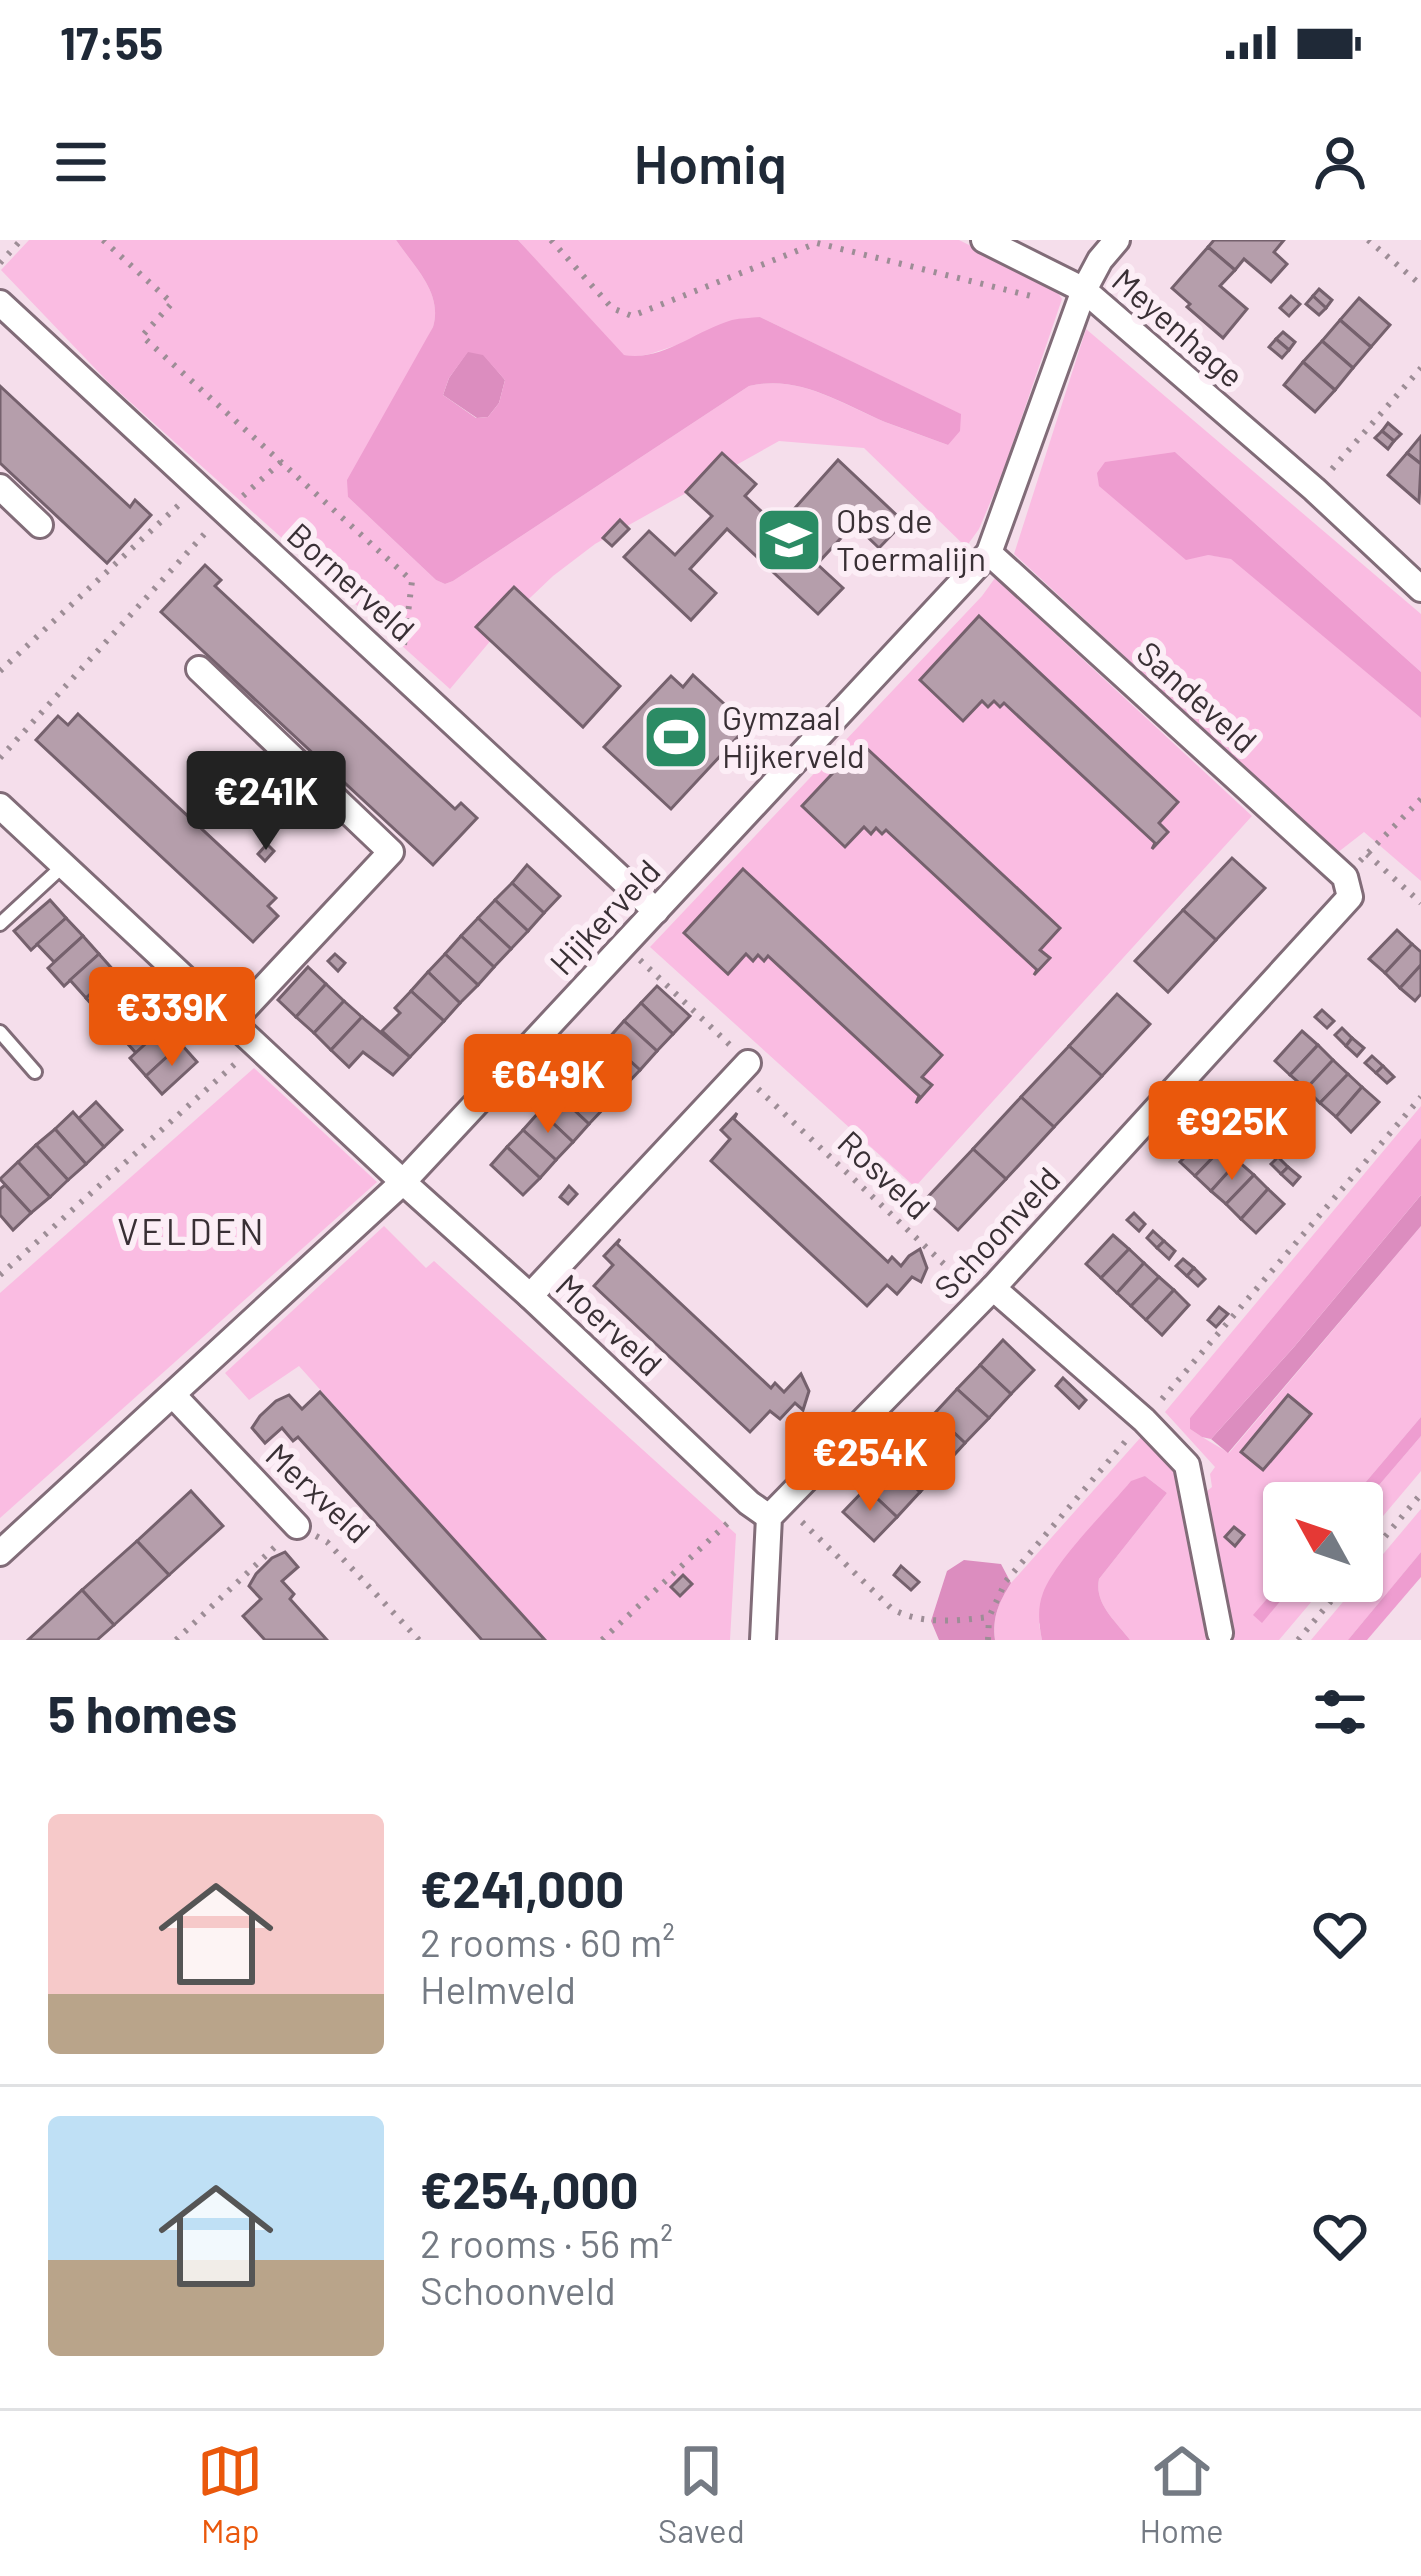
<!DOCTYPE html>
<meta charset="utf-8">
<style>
:root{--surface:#fff;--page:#f2f2f3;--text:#1f2937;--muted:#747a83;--line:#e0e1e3;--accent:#ea580c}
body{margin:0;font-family:Barlow,sans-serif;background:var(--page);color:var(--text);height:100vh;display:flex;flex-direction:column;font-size:45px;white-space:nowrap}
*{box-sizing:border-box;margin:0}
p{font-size:39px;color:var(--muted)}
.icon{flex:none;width:66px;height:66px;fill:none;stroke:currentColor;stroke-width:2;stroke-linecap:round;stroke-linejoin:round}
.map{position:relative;height:1400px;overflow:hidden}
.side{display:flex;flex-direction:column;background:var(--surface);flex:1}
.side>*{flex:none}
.needle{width:78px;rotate:310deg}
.buttons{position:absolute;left:1263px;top:1242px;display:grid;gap:24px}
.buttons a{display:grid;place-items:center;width:120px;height:120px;border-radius:12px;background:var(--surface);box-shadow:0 3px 9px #0004;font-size:60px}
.price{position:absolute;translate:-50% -102px;padding:0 27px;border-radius:12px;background:var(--accent);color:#fff;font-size:39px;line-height:78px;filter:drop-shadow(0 3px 6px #0008)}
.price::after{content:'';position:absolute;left:50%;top:72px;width:36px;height:27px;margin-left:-18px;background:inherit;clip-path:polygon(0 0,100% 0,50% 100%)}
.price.current{background:#222;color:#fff}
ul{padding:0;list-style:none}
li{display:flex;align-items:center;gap:36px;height:300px;padding:0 48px}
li+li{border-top:3px solid var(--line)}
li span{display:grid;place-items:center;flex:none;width:336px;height:240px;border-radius:12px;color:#555}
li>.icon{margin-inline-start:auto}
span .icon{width:144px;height:144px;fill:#fffc;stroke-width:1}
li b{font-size:51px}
h2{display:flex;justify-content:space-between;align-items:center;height:144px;padding:0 48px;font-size:51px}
.status{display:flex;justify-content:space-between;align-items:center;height:84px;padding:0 60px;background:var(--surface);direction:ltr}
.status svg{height:33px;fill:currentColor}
header{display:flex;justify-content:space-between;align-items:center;height:156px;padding:0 48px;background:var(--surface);font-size:54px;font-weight:600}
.menu{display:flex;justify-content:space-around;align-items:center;height:168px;border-top:3px solid var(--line);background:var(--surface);font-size:33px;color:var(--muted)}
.menu a{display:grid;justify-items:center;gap:6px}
.menu .current{color:var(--accent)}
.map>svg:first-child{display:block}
.green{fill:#fabce2}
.forest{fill:#dc8dbf}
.water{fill:#ee9dd0;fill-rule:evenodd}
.building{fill:#b59eab;stroke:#75616d;stroke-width:3}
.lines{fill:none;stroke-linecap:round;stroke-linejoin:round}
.lane-casing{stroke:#816c78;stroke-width:18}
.street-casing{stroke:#816c78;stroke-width:30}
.path{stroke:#9d8d96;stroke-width:6;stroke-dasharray:3 9;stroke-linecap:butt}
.lane{stroke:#fff;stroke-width:12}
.street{stroke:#fff;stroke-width:24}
.labels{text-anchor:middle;stroke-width:12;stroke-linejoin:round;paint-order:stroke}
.street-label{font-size:33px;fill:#393035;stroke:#fceef6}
.poi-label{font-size:33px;fill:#393035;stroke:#fceef6;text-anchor:start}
.neighbourhood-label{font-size:36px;letter-spacing:3px;fill:#393035;stroke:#fceef6}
</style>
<div class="status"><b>17:55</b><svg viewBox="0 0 49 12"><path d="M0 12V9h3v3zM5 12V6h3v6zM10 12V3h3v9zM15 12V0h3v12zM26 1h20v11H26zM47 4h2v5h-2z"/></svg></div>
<header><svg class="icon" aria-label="menu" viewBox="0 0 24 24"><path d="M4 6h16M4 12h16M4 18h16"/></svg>Homiq<svg class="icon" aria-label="person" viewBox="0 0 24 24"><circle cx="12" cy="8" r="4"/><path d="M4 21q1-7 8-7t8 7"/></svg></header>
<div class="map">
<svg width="1421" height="1400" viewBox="0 0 1421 1400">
<rect width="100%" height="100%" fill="#f5deeb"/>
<!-- green -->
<g class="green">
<path d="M29,0h367c19,28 47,53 37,87l-85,170 88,83 9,4 8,-3 296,-195c49,-12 91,17 136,36 20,8 42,15 63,23l12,-31 -200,-97 -110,37 -15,3 -12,-2 -105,-115h441l95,47 8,12 -59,173 -24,57 -13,18 -102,-99 -85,-7 -184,103 -42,32 -41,39 -62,74 -341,-306 -108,-113z"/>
<polygon points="1086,89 1421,374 1421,432 1175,212 1208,315 1231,318 1421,478 1421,641 1364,592 1337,613 1014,314"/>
<polygon points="995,338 1252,576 915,947 650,707 982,356"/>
<polygon points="254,828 377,942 0,1278 0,1053"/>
<path d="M1421,866v32l-231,280v11c13,9 26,16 39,24l192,-227v191l-73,86h-64v76l-30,36 8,7 35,-41h32l-50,59h-48l-3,-4 -21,-145 5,-4 -2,-13 5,-7 -50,-55z"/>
<polygon points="384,986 426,1028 434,1021 736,1294 730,1400 544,1400 299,1126 249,1160 225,1133"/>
<polygon points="1421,1196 1421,1231 1362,1301 1362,1265"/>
<path d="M1141,1197l35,36 8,22 17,115 15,30h-86c-14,-19 -36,-36 -31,-61l68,-86 -22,-17 -106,148 3,16h-47c-3,-23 4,-38 16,-57z"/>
<polygon points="1421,1269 1421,1312 1348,1400 1311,1400"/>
</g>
<!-- forest -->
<g class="forest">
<polygon points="468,111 483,114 505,140 499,163 488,177 477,178 443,155 449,138"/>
<polygon points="1421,955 1421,986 1228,1213 1211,1199 1294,1107"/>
<path d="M964,1320l37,4 10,19c-12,19 -19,34 -16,57h-56l-8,-19 16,-50z"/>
</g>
<!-- water -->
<g class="water">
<path d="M396,0h122l106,115c37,7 73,-25 108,-35 9,-2 19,-2 28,-3l201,97 -1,17 -12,14c-21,-8 -42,-15 -63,-23 -44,-19 -87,-48 -136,-36l-296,195 -8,3 -9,-4 -88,-83 -1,-17 86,-153c10,-34 -18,-59 -37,-87zM468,112l15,3 22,25 -6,23 -11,14 -12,1 -33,-23 6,-17z"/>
<polygon points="1175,212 1421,432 1421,478 1231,319 1208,315 1186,320 1099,246 1097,233 1105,222"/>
<polygon points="1421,898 1421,955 1294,1107 1211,1199 1202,1197 1190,1189 1190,1178"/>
<polygon points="1421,1177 1421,1196 1362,1265 1362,1263 1348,1263"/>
<path d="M1145,1236l22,17 -68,86c-5,25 17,42 31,61h-88c-3,-15 -5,-32 1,-47 12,-32 65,-84 88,-112z"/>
<polygon points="1421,1312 1421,1337 1367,1400 1348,1400"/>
<polygon points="1284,1339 1284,1341 1297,1341 1262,1383 1253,1375"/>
</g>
<!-- building -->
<g class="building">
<polygon points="1214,0 1284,0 1274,12 1287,24 1271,42 1244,19 1235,30 1208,7"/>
<polygon points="1208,7 1235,30 1220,46 1247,69 1223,98 1187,67 1190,64 1172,48"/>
<polygon points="1319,49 1332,60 1326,68 1313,56"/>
<polygon points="1291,56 1300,64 1289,76 1280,68"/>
<polygon points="1313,56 1326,68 1319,75 1306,64"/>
<polygon points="1359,58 1390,85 1371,107 1340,80"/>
<polygon points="1340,80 1371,107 1353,128 1322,101"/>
<polygon points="1283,92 1295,102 1289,110 1276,99"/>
<polygon points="1276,99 1289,110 1282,118 1269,107"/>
<polygon points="1322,101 1353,128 1335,150 1303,122"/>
<polygon points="1303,122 1335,150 1315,172 1284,145"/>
<polygon points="0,146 130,267 135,260 151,275 107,323 0,223"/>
<polygon points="1388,183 1401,194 1394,201 1382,191"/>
<polygon points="1382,191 1394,201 1388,209 1375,198"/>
<polygon points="1421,196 1421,224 1407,213"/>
<polygon points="722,213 756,244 745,256 778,287 838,220 904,282 879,308 854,284 817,324 843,348 818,374 727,289 690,329 716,353 691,380 624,317 649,291 675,315 712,276 686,252"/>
<polygon points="1407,213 1421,224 1419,262 1388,235"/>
<polygon points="620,280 629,289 612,306 603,298"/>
<polygon points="205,325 221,340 215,346 455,569 461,563 477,578 433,625 161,372"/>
<polygon points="514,347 620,446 583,487 476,387"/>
<polygon points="979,376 1178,562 1159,583 1168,592 1152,609 1155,603 1004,463 1000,467 994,461 988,467 982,461 963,481 920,440"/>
<polygon points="693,435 748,486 671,569 604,507 671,436 683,447"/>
<polygon points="78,474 276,658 268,666 278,676 253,702 36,500 58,476 68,485"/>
<polygon points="861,503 1060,688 1040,710 1050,718 1034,735 1037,730 886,590 882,594 876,588 871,594 864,587 845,607 802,566"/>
<polygon points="267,604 274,611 265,621 258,614"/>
<polygon points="1232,618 1265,648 1216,700 1183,670"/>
<polygon points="527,625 560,656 544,673 512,643"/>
<polygon points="743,629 942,815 922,837 932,845 916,863 919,856 768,716 764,721 758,715 753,721 746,714 728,734 684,693"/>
<polygon points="512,643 544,673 528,691 495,660"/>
<polygon points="50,660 66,678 31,710 14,691"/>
<polygon points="495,660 528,691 511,709 478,678"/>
<polygon points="1183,670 1216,700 1168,752 1135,721"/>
<polygon points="66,678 83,696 54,722 37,704"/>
<polygon points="478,678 511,709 494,727 461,696"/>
<polygon points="1397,690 1412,704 1385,733 1369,719"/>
<polygon points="83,696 99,714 64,746 48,728"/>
<polygon points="461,696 494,727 478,745 445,714"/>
<polygon points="1412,704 1421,712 1421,725 1400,748 1385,733"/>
<polygon points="99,714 115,732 86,758 70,740"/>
<polygon points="335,714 345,723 338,731 328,721"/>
<polygon points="445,714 478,745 460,763 428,732"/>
<polygon points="1421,725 1421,754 1415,761 1400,748"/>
<polygon points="308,727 326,744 296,777 278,760"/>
<polygon points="115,732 132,750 103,777 86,758"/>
<polygon points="428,732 460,763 444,781 411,751"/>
<polygon points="326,744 344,761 314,793 296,777"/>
<polygon points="657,746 690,776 673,794 641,763"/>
<polygon points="132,750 148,768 119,794 103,777"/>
<polygon points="411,751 444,781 410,817 382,791 400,773 395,768"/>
<polygon points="1117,754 1150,784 1102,836 1069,806"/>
<polygon points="344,761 362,777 331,810 314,793"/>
<polygon points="641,763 673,794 657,811 624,781"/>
<polygon points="148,768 164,787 136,813 119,794"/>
<polygon points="1322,770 1334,781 1327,788 1315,777"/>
<polygon points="362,777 410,817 393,835 363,812 349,827 331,810"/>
<polygon points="624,781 657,811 640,830 607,800"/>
<polygon points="164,787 181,804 146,836 130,818"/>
<polygon points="1342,788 1352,798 1346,806 1335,795"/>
<polygon points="1302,791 1318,805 1290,835 1275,821"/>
<polygon points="1352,798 1364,808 1357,816 1346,806"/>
<polygon points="607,800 640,830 623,848 590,818"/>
<polygon points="181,804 197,822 162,854 146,836"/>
<polygon points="1318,805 1333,820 1306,849 1290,835"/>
<polygon points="1069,806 1102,836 1054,887 1021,857"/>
<polygon points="1372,816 1383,826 1376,833 1365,823"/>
<polygon points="590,818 623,848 606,866 574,835"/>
<polygon points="1333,820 1348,834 1320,863 1306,849"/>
<polygon points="1383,826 1394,837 1387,843 1376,833"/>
<polygon points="1348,834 1362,847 1336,877 1320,863"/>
<polygon points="574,835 606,866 589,884 557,854"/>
<polygon points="1362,847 1379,862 1351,892 1336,877"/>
<polygon points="557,854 589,884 573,902 540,871"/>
<polygon points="1021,857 1054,887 1006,939 973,909"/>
<polygon points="96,862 122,890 104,907 78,879"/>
<polygon points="540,871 573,902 556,920 523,890"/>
<polygon points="73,872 104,907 86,924 55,889"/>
<polygon points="1228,872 1240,882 1233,890 1222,879"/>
<polygon points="737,873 734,879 888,1022 892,1017 901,1026 909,1016 920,1009 927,1028 921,1042 912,1037 897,1054 887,1045 867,1066 711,921 730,899 721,890"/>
<polygon points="55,889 86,924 68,940 36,905"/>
<polygon points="1248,889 1259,899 1252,907 1241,897"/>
<polygon points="523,890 556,920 540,938 507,907"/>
<polygon points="1208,893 1223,907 1195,936 1180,922"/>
<polygon points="1259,899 1270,910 1263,917 1252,907"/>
<polygon points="36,905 68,940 50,957 18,922"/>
<polygon points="507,907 540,938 523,955 491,925"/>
<polygon points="1223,907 1238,921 1211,951 1195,936"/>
<polygon points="973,909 1006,939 958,990 925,960"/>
<polygon points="1278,917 1288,927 1281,934 1271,924"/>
<polygon points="1238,921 1254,935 1226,964 1211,951"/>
<polygon points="18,922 50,957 31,973 0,939"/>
<polygon points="1288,927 1300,937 1293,945 1281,934"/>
<polygon points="1254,935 1268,949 1241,979 1226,964"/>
<polygon points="5,945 31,973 13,990 0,975 0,949"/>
<polygon points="569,946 577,954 568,964 560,957"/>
<polygon points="1268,949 1284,964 1256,993 1241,979"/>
<polygon points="1134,973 1145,984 1139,991 1127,980"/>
<polygon points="1153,991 1164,1001 1157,1008 1147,998"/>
<polygon points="1113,995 1129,1009 1101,1038 1086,1024"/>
<polygon points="620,999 617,1004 771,1148 775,1143 784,1152 801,1134 809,1151 803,1170 795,1163 780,1179 770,1171 750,1192 594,1046 613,1025 604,1016"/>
<polygon points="1164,1001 1175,1011 1169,1019 1157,1008"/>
<polygon points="1129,1009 1144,1023 1117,1053 1101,1038"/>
<polygon points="1183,1019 1194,1028 1187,1036 1176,1026"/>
<polygon points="1144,1023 1159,1037 1131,1066 1117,1053"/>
<polygon points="1194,1028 1205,1039 1198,1046 1187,1036"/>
<polygon points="1159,1037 1174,1050 1146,1080 1131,1066"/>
<polygon points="1174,1050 1189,1065 1162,1095 1146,1080"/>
<polygon points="1219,1067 1228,1074 1216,1087 1208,1080"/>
<polygon points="1003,1100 1034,1130 1011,1154 980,1125"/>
<polygon points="980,1125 1011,1154 989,1178 957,1149"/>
<polygon points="1063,1138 1086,1160 1079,1168 1056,1146"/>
<polygon points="957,1149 989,1178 965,1203 934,1174"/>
<polygon points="320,1152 545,1400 482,1400 298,1197 293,1201 282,1188 265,1203 252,1188 260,1176 276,1161 289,1155 302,1169"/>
<polygon points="1288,1155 1311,1174 1263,1230 1241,1212"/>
<polygon points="934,1174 965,1203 943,1227 912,1198"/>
<polygon points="912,1198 943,1227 920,1252 889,1223"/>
<polygon points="889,1223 920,1252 897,1277 866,1248"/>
<polygon points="866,1248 897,1277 874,1301 843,1272"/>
<polygon points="191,1251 223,1286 169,1335 137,1301"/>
<polygon points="1234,1287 1244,1295 1235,1306 1225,1297"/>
<polygon points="137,1301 169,1335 114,1385 82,1350"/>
<polygon points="285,1312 298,1327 282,1341 294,1354 290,1359 327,1400 265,1400 243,1376 261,1359 249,1346 256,1334 272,1318"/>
<polygon points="901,1326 919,1342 911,1350 894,1335"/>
<polygon points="683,1335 692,1344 680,1356 671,1347"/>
<polygon points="82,1350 114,1385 97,1400 28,1400"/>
</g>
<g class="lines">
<defs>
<g id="lane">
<polyline points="0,684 64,625"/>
<polyline points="0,792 35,832"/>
</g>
<g id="street">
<polyline points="984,0 1084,50 1314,249 1421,349"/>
<polyline points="0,63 656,671"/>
<polyline points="0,247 40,285"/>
<polyline points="199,429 391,612 233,781"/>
<polyline points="0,566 403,942 530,1056 749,1263 769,1277"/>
<polyline points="993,1048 1144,1180 1187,1225 1220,1393"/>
<polyline points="530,1056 748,823"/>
<polyline points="173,1155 297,1286"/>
<polyline points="0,1313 403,942 989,313 1084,50 1100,20 1117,0"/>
<polyline points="763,1400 769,1277 993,1048 1350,657 1345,637 989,313"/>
</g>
</defs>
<!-- lane casing -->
<use href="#lane" class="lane-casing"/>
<!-- street casing -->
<use href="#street" class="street-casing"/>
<!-- path -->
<g class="path">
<polyline points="103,0 172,63 142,96 412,341 404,405"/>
<polyline points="551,0 612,68 632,76 817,3 1031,56"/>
<polyline points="1368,0 1421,45"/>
<polyline points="0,23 21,0"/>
<polyline points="1332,229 1421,128"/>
<polyline points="243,256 281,222"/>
<polyline points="0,431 182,262"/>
<polyline points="0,518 208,290"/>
<polyline points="1367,614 1421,663"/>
<polyline points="1360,621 1421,559"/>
<polyline points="640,720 731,806"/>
<polyline points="758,849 962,1041"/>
<polyline points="0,1035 236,823"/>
<polyline points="1162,1159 1421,857"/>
<path d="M802,1282l90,87c31,16 63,12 97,8l17,-36 124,-145"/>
<polyline points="316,1296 327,1302 419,1400"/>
<polyline points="1362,1324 1421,1254"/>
<polyline points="176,1400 277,1305"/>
<polyline points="602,1400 731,1280"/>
<polyline points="988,1400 989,1377"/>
<polyline points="1298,1400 1348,1341"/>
</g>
<!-- lane -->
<use href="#lane" class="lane"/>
<!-- street -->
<use href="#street" class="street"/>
</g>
<!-- icons -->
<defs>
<symbol id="school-square" viewBox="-11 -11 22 22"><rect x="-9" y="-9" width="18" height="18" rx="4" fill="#2b8b64" stroke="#fceef6"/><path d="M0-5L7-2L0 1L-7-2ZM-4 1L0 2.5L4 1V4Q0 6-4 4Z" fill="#fff"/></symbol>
<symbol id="stadium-square" viewBox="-11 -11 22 22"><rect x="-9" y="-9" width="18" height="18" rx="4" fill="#2b8b64" stroke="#fceef6"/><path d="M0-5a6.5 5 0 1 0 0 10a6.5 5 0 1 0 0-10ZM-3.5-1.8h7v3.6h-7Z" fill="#fff"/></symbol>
</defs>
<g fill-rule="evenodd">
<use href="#school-square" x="751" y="262" width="76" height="76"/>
<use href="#stadium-square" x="638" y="459" width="76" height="76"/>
</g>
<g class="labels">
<!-- street labels -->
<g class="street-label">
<text transform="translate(1178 88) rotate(41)" y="12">Meyenhage</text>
<text transform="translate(351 342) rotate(42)" y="12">Bornerveld</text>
<text transform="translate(1197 457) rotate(42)" y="12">Sandeveld</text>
<text transform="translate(605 677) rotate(-47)" y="12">Hijkerveld</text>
<text transform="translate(884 935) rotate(43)" y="12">Rosveld</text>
<text transform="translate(997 993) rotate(-47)" y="12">Schoonveld</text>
<text transform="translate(609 1085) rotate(43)" y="12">Moerveld</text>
<text transform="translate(318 1253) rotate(43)" y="12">Merxveld</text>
</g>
<!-- poi labels -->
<g class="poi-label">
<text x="836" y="293">Obs de<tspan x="836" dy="38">Toermalijn</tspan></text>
<text x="722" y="490">Gymzaal<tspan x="722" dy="38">Hijkerveld</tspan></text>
</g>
<!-- neighbourhood labels -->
<g class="neighbourhood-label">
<text x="192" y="1005">VELDEN</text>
</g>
</g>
</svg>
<div class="buttons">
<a><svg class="needle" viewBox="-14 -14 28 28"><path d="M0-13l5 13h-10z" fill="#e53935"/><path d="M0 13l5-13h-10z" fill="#747a83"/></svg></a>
</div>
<b class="price current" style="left:266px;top:613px">€241K</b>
<b class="price" style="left:172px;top:829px">€339K</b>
<b class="price" style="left:548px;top:896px">€649K</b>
<b class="price" style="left:1232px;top:943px">€925K</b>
<b class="price" style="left:870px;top:1274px">€254K</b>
</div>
<section class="side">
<h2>5 homes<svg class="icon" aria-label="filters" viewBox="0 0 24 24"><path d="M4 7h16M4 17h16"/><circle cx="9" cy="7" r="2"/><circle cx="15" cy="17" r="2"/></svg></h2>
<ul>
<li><span style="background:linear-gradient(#f6c9c9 75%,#b9a48a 0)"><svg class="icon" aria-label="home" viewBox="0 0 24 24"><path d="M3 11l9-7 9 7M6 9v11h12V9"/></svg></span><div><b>€241,000</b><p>2 rooms · 60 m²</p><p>Helmveld</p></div><svg class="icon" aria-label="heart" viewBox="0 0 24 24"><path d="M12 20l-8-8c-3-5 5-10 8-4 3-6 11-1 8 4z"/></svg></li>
<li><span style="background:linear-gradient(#bfe0f5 60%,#b9a48a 0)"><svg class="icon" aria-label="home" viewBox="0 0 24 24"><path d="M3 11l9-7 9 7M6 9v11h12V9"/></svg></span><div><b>€254,000</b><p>2 rooms · 56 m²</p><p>Schoonveld</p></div><svg class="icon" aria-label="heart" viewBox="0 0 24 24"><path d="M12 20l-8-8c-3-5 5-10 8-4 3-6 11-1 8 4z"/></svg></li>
</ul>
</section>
<nav class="menu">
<a class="current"><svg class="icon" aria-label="map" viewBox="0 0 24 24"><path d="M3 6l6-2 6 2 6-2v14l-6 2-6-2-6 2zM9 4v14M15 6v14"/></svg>Map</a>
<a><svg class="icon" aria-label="saved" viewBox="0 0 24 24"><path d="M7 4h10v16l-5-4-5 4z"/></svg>Saved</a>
<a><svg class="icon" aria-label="home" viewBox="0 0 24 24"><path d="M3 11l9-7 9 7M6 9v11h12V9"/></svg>Home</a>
</nav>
